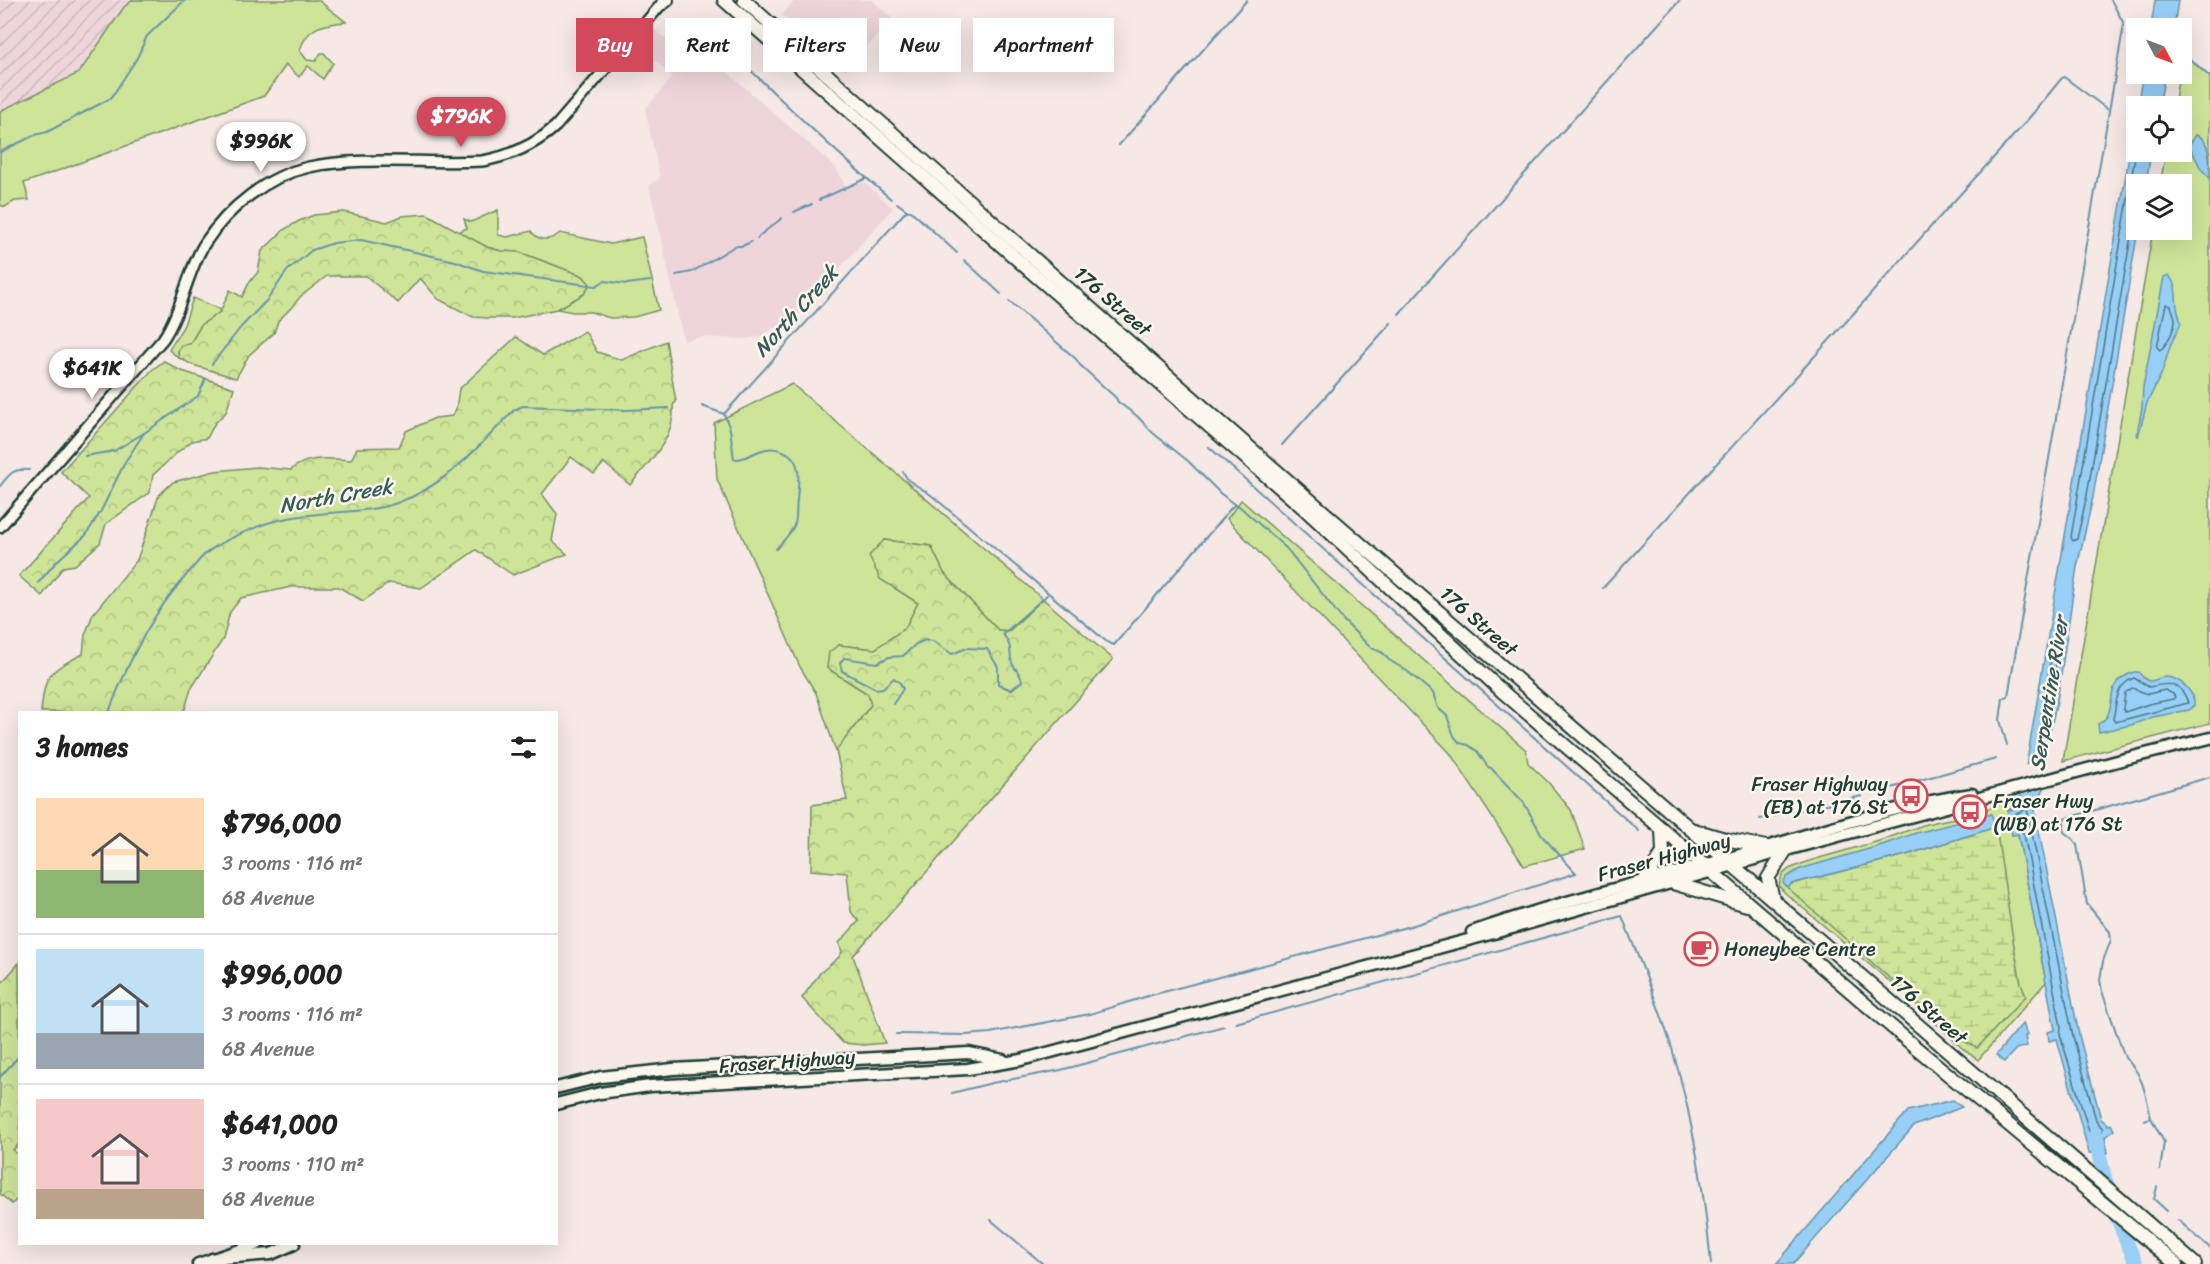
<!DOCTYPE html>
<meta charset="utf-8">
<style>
:root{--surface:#fff;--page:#f6f6f6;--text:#222;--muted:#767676;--line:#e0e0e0;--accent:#d1495b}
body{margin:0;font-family:Sriracha,sans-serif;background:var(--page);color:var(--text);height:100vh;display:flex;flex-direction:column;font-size:22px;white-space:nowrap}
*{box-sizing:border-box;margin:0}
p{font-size:20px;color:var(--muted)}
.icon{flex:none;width:33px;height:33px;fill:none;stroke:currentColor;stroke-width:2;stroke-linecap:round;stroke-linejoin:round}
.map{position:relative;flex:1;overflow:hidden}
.sheet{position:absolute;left:18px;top:711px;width:540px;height:534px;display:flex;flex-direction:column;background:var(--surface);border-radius:0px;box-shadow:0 6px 24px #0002}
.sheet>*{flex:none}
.guide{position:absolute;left:576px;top:18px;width:570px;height:54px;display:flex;gap:12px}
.needle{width:39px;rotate:131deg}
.fabs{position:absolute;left:2126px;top:18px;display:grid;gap:12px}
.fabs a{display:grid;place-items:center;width:66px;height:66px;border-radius:0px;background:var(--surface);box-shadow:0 6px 24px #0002;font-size:30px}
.price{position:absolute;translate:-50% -51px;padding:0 14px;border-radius:21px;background:#fff;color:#222;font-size:20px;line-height:39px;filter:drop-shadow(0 2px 3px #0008)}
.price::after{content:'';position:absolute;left:50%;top:36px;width:18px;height:14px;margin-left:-9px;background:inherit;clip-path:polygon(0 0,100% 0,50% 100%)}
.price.active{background:var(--accent);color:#fff}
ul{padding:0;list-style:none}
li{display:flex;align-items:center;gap:18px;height:150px;padding:0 18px}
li+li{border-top:2px solid var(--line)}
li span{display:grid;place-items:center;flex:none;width:168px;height:120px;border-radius:0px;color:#555}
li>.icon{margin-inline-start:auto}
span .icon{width:72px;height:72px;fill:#fffc;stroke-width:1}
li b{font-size:26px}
h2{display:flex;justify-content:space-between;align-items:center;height:72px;padding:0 18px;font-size:26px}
.pill{padding:0 21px;border-radius:0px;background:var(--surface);box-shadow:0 6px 24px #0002;font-size:21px;line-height:54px}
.pill.active{background:var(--accent);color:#fff}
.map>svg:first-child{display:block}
.built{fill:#eed5dc}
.industrial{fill:url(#industrial-furrows)}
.green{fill:#cee499;stroke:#769066;stroke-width:1.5}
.forest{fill:url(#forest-crowns);stroke:#769066;stroke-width:1.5}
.wetland{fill:url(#wetland-marsh);stroke:#769066;stroke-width:1.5}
.water{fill:#98cff7;stroke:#6895a9;stroke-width:1.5}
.pier{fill:#f5e8e5}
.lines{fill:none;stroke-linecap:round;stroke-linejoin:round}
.shore{stroke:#4f7782;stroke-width:1.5}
.stream{stroke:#6895a9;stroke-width:2}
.river{stroke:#98cff7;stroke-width:14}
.tertiary-casing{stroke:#1f3d34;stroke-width:14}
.primary-casing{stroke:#1f3d34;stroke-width:15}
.trunk-casing{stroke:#1f3d34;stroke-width:16}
.tertiary{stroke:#fbf7ec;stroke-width:9}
.primary{stroke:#fbf7ec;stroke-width:10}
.trunk{stroke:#fbf7ec;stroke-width:12}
.labels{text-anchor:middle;stroke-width:5;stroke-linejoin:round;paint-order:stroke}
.street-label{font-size:20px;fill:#1f3d34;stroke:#fbf7ec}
.poi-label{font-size:20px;fill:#1f3d34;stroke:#fbf7ec;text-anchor:start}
.water-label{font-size:21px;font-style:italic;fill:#375a5b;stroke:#fbf7ec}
</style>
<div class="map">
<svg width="2210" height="1264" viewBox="0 0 2210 1264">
<defs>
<pattern id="industrial-furrows" width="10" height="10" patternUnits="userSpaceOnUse" patternTransform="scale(1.5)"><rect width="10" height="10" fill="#eed5dc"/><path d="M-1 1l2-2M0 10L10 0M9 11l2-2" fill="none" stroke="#ccb8bd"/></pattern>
<pattern id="forest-crowns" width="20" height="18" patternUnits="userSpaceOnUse" patternTransform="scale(1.5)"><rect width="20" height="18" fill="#cee499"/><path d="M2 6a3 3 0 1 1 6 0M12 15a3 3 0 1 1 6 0" fill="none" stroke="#b0c484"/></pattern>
<pattern id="wetland-marsh" width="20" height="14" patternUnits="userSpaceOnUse" patternTransform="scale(1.5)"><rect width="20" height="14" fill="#cee499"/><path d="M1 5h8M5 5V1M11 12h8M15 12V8" fill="none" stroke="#b0c484"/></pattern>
</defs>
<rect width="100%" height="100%" fill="#f5e8e5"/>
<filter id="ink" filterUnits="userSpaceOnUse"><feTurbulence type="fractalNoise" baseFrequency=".0167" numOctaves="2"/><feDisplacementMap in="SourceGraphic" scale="12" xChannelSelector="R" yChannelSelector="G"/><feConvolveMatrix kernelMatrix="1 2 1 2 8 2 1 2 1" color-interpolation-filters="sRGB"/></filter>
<g filter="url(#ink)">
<!-- built -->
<g class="built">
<polygon points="795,0 872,0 892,18 846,71 782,15"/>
<polygon points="652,27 690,61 701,49 836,168 845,185 865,183 893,208 785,330 780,325 758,337 745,339 699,337 684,341 649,185 660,178 645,109 673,77 637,44"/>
</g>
<!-- industrial -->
<polygon class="industrial" points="0,0 133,0 124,7 79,73 0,111"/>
<!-- green -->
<g class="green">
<path d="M133,0h185l28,22c-22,2 -40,4 -46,29l7,9 9,1 5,-8h3l9,10 -10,16 -15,-13 -9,11 -13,-12 -22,31 -240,87 5,17 -14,1 -10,6 -5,-2v-94l79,-38 45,-66z"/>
<polygon points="2187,57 2210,77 2210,723 2063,761 2153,230 2181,230 2181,184 2160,184 2166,152 2181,152 2181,106 2174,106 2179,74 2181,74 2181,64 2186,64"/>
<path d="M498,210v25l9,2 24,-6c8,11 19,10 29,2l51,11 31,-7 17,73 -25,7 -24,1 -19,-6h-18l-16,-3 27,-15 -1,-18 -64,-24 -18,-1 -14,-4 -29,-15 9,-4 -3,-9 7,3z"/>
<polygon points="193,298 219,309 220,312 201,325 190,344 178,351 179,358 169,350 184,325"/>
<polygon points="792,384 1043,599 1009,631 998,630 944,573 931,546 884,540 902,593 918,603 905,628 875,649 839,645 827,668 868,694 871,705 836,751 816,693 800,667 717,479 714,423"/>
<polygon points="1241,500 1526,750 1528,763 1548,782 1571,810 1585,849 1524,866 1450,753 1227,519"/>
<polygon points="2021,796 2019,806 2008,810 2012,835 2018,834 2046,982 1978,1060 1962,1048 1909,998 1909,995 1906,992 1903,993 1784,892 1779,886 1782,875 1789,869 1809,861 1879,841 1926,824 1977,813"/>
</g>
<!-- forest -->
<g class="forest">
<polygon points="344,212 387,222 402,216 427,214 487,247 501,251 519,252 583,276 590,284 584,294 557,309 513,318 487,318 473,317 438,299 420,278 398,303 366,276 327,276 300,297 291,308 278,321 274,333 249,355 236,378 193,365 179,358 178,351 181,345 190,344 201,325 220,312 230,290 242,297 249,283 258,272 262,251 285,229 299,221 314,215"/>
<path d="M585,331l12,21 25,8 44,-19 10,61 -3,3c3,33 -24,57 -43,80l-26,-22 -10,11 -23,-17 -29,37 15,20 -5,27 15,13 -54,21 -37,-25 -55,38 -32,-5 -26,18 -24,-14h-48l-50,11 -11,14 -7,27 -32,50 -7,23h-143c4,-39 7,-40 42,-58l2,-19 8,-21 44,-54 22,-65 14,-13 42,-11 42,-4 34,3c15,-15 40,-11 60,-10l6,-12 42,-1 7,-16 29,-13 17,-2 4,-7 3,-20 57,-52 27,18z"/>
<polygon points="164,361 179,370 234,388 226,412 215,423 207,438 192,441 179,451 153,475 150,492 106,524 100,543 75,565 63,567 42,596 19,576 89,498 61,472 152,370"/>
<polygon points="884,540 931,546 944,573 998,630 1009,631 1043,599 1113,659 853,956 885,1043 863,1045 843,1043 802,998 820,973 839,957 842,952 839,943 859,921 851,912 847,873 811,870 812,805 847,800 836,751 871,705 868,694 827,668 829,652 839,645 875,649 905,628 918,603 880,579 869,556"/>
<polygon points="19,963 20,1143 13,1150 19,1156 20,1196 12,1204 0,1194 0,985"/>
</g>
<!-- wetland -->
<polygon class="wetland" points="1996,827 2014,946 2021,983 2026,996 1977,1048 1956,1037 1788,888 1791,884 1906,855"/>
<!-- water -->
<g class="water">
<polygon points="2155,0 2178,0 2174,28 2151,28"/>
<polygon points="2143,74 2165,74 2159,106 2137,106"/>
<polygon points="2136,115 2136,152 2151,152 2146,184 2136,184 2136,230 2138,230 2093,497 2077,567 2057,701 2046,748 2044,788 2035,811 2079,1035 2101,1119 2109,1125 2111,1124 2114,1130 2105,1137 2108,1153 2089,1153 2057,1039 2049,1041 2048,1032 2055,1030 2018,834 2012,835 2008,811 2019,806 2021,796"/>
<path d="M2196,135c14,3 14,28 14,43l-9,-9 -12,-24z"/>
<polygon points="2169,275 2175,285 2177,308 2181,323 2170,346 2162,373 2147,403 2138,437 2137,433 2142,408 2143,387 2164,277"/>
<path d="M2134,672h4c4,3 7,9 12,9 5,0 10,-4 15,-4 14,0 31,15 29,29l-5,4 -36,7 -22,8 -32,7 -1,-8c24,-11 0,-40 36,-52z"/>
<polygon points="1991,814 1996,827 1906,855 1791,884 1788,888 1783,883 1786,877 1800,869 1879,846 1916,833"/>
<polygon points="2023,1023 2027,1035 2025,1036 2027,1046 2016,1049 2004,1062 1996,1055"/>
<polygon points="1953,1100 1962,1107 1914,1126 1793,1264 1776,1264 1908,1111"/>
</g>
<!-- pier -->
<polygon class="pier" points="2048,760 2047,788 2018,796 2023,766"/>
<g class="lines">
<!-- shore -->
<g class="shore">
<polyline points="2136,151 2071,537 2073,541 2077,539 2087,495 2132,230 2136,224"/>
<path d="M2166,304l5,2c1,4 4,10 4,14 0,9 -9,26 -15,30l-3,-3z"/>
<polygon points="2054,641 2058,641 2059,644 2047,718 2043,720 2041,717"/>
<path d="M2134,678l15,9c18,-4 32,-7 39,16l-73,19 -2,-3c4,-17 2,-34 21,-41z"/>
<polygon points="2132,688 2148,694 2165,690 2173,694 2175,697 2173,699 2149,704 2125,712 2123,709 2125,693"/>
<polygon points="2027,809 2073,1036 2096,1120 2103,1129 2099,1136 2100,1144 2098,1147 2093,1145 2060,1034 2061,1027 2024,834 2017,827 2015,814"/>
</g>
<!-- stream -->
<g class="stream">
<path d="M714,34c57,57 115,113 177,165"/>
<polyline points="2181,51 2210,77"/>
<polyline points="1119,145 1247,0"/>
<polyline points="0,152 35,135 47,132 111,98 137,58 147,36 185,0"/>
<polyline points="819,200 867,178"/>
<polyline points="897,203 908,211 911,211 957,253"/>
<polyline points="794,212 812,204"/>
<polyline points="757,239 759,236 782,218"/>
<polyline points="964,260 1001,294"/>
<polyline points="676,275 692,272 735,246 742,246 751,242"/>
<polyline points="1009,301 1076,359 1080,365 1116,398 1118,402 1137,416 1153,433 1188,461 1220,493 1235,505"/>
<polyline points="1399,314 1680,0"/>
<polyline points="212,364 241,327 268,299 287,271 312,250 334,243 361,240 455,261 483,271 596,286 604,281 627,284 650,281"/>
<polyline points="702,406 724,414 907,210"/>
<path d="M724,414l6,15 4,30c15,2 28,-17 49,-8 21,8 15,32 14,49 -1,7 0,17 -2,23 -3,10 -13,19 -19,26"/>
<polyline points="1282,445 1391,323"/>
<polyline points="1209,447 1639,831"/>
<polyline points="85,456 114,451 144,433 198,396 206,378"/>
<polyline points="903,472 908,480 931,495 1107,642 1114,645 1232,507 1235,505 1239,506 1287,549 1342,619 1370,647 1383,653 1389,660 1407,671 1433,693 1438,708 1447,716 1454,736 1460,743 1468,745 1477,751 1488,767 1491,768 1524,803 1543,837 1576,873"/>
<path d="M0,486c10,-12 12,-18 29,-16"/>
<polyline points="38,583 57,561 86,535 101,511 125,462 144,433"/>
<polyline points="1603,588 1845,323 1926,232 2025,123 2061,79 2064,77 2107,109"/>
<path d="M893,704l10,-15 -3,-6 -6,-5 -11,10 -7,1 -34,-18 -2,-8 4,-5 33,5 12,-6 14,-1 13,-12 9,-4 8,1 19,13 15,-6 20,1 11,18v17l13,6 11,-9c-1,-7 -7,-11 -10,-18 -4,-13 2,-13 -9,-29l44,-39"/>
<path d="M109,712c19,-51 44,-101 81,-141 5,-6 10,-12 15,-17 16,-13 51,-28 70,-33 39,-11 87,-6 122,-18 49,-17 82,-57 117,-93l9,-4 104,4 42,-2"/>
<polyline points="2007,745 2000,720 2003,698 2008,696 2124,24 2111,0"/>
<polyline points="1891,788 1996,759"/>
<polyline points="1760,819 1862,796"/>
<path d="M1236,1023l386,-107c13,34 28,68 40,102 28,79 41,163 49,246"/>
<polyline points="896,1034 966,1035 990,1033 1090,1014 1148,996 1414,925 1576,873"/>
<polyline points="0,1077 20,1055"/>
<polyline points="952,1093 992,1083 1061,1070 1224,1026"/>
<polyline points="2151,1118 2164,1142 2160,1170"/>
<path d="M2144,1120l7,-2c-5,-22 -8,-45 -26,-60l-23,-67 -2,-11 3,-19 8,-21 -1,-8 -23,-28 -10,-59 -3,-5 -10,-8v-13l146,-42"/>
<polyline points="2157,1187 2154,1199 2167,1211"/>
<polyline points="991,1220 1043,1264"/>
<polyline points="2178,1220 2210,1248"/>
</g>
<!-- river -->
<path class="river" d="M2095,1135c10,45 21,89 42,129"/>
<defs>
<path id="tertiary" d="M0,527l163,-188c20,-30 23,-66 42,-96 23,-35 62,-67 104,-76 53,-11 118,-3 173,-6 29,-5 53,-16 74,-35l109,-126"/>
<g id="primary">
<path d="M1472,932c83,-29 169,-50 254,-73 82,-23 161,-53 246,-65"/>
<polyline points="556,1088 601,1077 673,1069 969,1053 1003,1060"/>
<polyline points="556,1104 600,1093 650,1086 968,1069 1021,1060 1516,927 1786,850 2125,759 2210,738"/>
<polyline points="212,1259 271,1254 294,1244"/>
<polyline points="198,1264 258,1244"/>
</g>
<g id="trunk">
<polyline points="724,0 1028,269 1307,511 1504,693 1914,1046 2176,1264"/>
<path d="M744,0c477,430 966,844 1451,1264"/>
<polyline points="663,3 667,0"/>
<polyline points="1694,830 1725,839 1766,847"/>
<polyline points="1644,881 1663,853 1662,829"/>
<polyline points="1673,883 1747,905"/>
<polyline points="1773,899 1768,878 1786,850"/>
</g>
</defs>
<!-- tertiary casing -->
<use href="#tertiary" class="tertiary-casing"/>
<!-- primary casing -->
<use href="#primary" class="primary-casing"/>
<!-- trunk casing -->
<use href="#trunk" class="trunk-casing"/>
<!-- tertiary -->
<use href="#tertiary" class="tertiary"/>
<!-- primary -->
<use href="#primary" class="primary"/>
<!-- trunk -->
<use href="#trunk" class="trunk"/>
</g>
</g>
<!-- icons -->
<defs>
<symbol id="bus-ring" viewBox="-11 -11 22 22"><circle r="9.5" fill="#fbf7ec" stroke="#d1495b" stroke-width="1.5"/><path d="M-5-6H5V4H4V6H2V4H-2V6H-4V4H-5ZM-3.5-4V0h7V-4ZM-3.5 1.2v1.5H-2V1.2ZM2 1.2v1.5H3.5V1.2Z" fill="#d1495b"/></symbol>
<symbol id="cafe-ring" viewBox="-11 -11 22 22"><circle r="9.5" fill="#fbf7ec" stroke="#d1495b" stroke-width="1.5"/><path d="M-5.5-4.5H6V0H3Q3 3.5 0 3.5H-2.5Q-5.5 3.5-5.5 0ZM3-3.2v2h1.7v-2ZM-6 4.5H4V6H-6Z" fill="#d1495b"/></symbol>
</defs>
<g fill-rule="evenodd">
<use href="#bus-ring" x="1892" y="777" width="38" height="38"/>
<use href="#bus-ring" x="1951" y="793" width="38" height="38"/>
<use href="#cafe-ring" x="1682" y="930" width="38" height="38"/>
</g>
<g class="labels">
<!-- street labels -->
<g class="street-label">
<text transform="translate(1113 301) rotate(41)" y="7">176 Street</text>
<text transform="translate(1479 621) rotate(41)" y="7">176 Street</text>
<text transform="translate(1664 857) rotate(-15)" y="7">Fraser Highway</text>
<text transform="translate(1929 1009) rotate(41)" y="7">176 Street</text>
<text transform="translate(787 1061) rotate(-4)" y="7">Fraser Highway</text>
</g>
<!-- poi labels -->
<g class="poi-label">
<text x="1888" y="791" text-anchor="end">Fraser Highway<tspan x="1888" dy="23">(EB) at 176 St</tspan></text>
<text x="1993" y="808">Fraser Hwy<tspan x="1993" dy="23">(WB) at 176 St</tspan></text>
<text x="1724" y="956">Honeybee Centre</text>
</g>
<!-- water labels -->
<g class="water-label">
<text transform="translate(796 311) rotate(-48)" y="7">North Creek</text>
<text transform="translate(336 496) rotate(-10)" y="7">North Creek</text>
<text transform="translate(2049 694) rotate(-81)" y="7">Serpentine River</text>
</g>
</g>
</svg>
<div class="fabs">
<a><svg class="needle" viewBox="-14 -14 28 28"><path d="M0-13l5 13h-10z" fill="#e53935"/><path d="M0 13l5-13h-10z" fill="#767676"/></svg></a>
<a><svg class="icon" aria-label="locate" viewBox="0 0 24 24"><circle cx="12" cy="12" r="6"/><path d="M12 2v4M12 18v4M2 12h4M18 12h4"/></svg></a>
<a><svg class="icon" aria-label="layers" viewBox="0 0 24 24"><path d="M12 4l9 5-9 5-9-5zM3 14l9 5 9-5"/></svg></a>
</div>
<b class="price active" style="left:461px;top:148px">$796K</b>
<b class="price" style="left:261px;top:173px">$996K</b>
<b class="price" style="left:92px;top:400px">$641K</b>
<div class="guide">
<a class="pill active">Buy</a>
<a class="pill">Rent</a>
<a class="pill">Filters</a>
<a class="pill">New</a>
<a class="pill">Apartment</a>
</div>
<section class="sheet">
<h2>3 homes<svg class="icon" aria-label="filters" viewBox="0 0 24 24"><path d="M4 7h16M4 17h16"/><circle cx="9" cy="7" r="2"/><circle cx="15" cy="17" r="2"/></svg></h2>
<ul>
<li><span style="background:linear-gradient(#ffd9b3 60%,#8fb573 0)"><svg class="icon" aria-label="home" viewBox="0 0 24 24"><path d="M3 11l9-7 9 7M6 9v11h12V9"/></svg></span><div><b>$796,000</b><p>3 rooms · 116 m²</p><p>68 Avenue</p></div></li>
<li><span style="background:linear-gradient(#bfe0f5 70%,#9aa5b1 0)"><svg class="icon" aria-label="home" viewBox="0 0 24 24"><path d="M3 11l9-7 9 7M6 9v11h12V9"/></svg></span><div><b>$996,000</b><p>3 rooms · 116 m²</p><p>68 Avenue</p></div></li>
<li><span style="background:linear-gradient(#f6c9c9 75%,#b9a48a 0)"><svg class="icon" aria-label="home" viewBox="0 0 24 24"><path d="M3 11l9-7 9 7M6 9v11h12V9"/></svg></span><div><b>$641,000</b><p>3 rooms · 110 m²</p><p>68 Avenue</p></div></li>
</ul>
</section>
</div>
